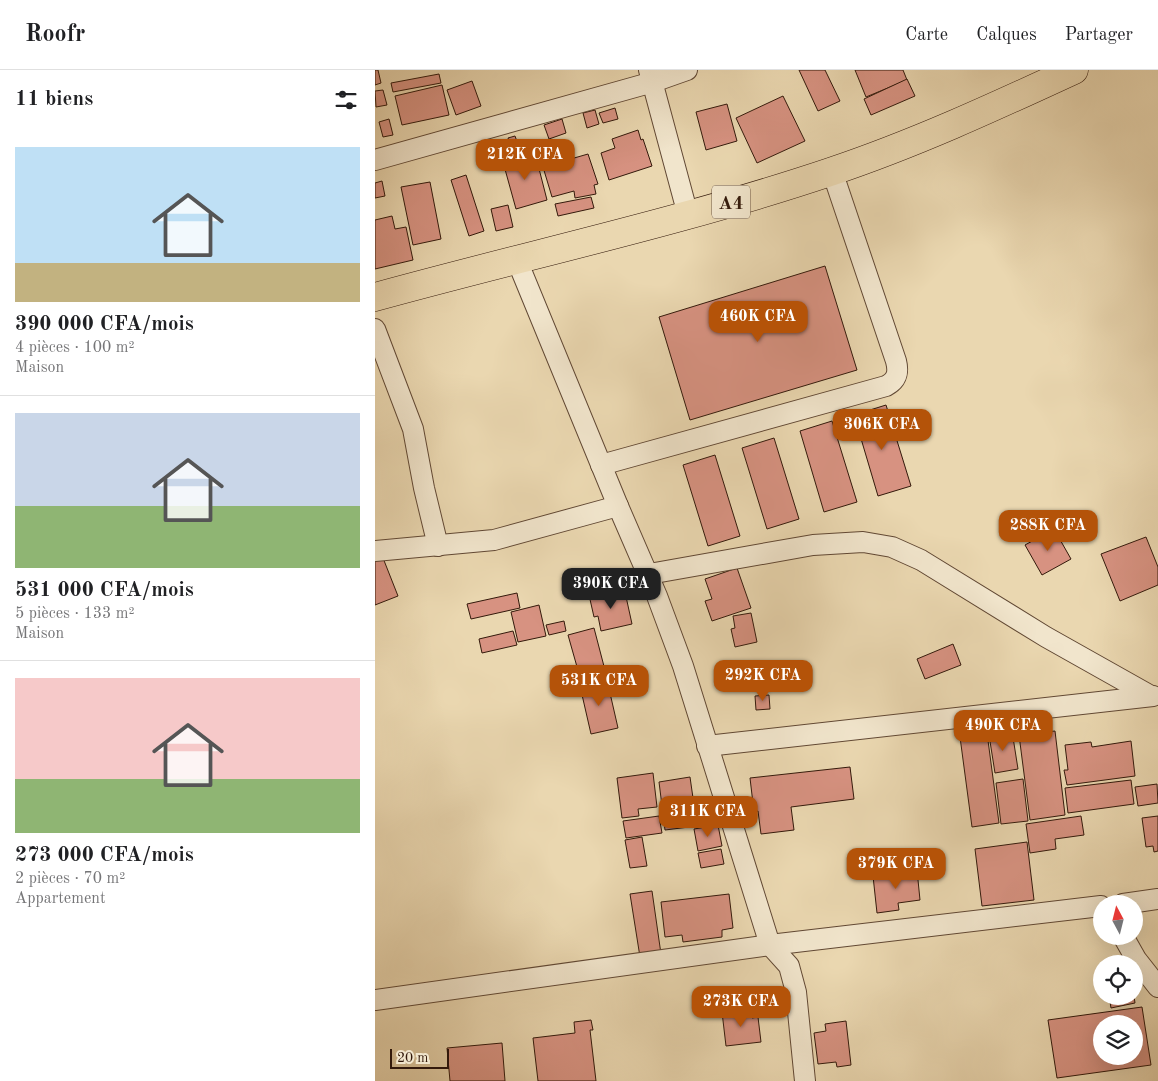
<!DOCTYPE html>
<html lang="fr">
<meta charset="utf-8">
<style>
:root{--surface:#fff;--page:#f2f2f2;--text:#202124;--muted:#757577;--line:#e0e0e0;--accent:#b45309}
body{margin:0;font-family:"Old Standard TT",serif;background:var(--page);color:var(--text);height:100vh;display:flex;flex-direction:column;font-size:19px;white-space:nowrap}
*{box-sizing:border-box;margin:0}
p{font-size:16px;color:var(--muted)}
.icon{flex:none;width:28px;height:28px;fill:none;stroke:currentColor;stroke-width:2;stroke-linecap:round;stroke-linejoin:round}
.map{position:relative;flex:1;overflow:hidden}
.details{display:flex;flex-direction:column;background:var(--surface);width:375px}
.details>*{flex:none}
.needle{width:32px;rotate:353deg}
.controls{position:absolute;left:718px;top:825px;display:grid;gap:10px}
.controls a{display:grid;place-items:center;width:50px;height:50px;border-radius:50%;background:var(--surface);box-shadow:0 5px 20px #0002;font-size:25px}
.scale{position:absolute;left:15px;bottom:12px;width:59px;box-sizing:border-box;padding-left:5px;border:2px solid #33190b;border-top:0;font-size:14px;line-height:18px;white-space:nowrap;color:#33190b;-webkit-text-stroke:4px #f1e5cc;paint-order:stroke}
.price{position:absolute;translate:-50% -42px;padding:0 11px;border-radius:10px;background:var(--accent);color:#fff;font-size:16px;line-height:32px;filter:drop-shadow(0 1px 2px #0008)}
.price::after{content:'';position:absolute;left:50%;top:30px;width:15px;height:11px;margin-left:-8px;background:inherit;clip-path:polygon(0 0,100% 0,50% 100%)}
.price.current{background:#222;color:#fff}
ul{padding:0;list-style:none}
li{display:grid;align-content:center;gap:10px;height:265px;padding:0 15px}
li+li{border-top:1px solid var(--line)}
li span{display:grid;place-items:center;height:155px;border-radius:0px;color:#555}
li>.icon{margin-inline-start:auto}
span .icon{width:90px;height:90px;fill:#fffc;stroke-width:1}
li b{font-size:21px}
h2{display:flex;justify-content:space-between;align-items:center;height:60px;padding:0 15px;font-size:21px}
header{display:flex;align-items:center;gap:30px;box-sizing:border-box;height:70px;padding:0 25px;background:var(--surface);border-bottom:1px solid var(--line)}
header strong{font-size:24px}
nav{display:flex;gap:28px;margin-inline-start:auto;font-size:18px}
main{display:flex;flex:1;min-height:0}
.map>svg:first-child{display:block}
.building{fill:#d79281;stroke:#33190b;fill-rule:evenodd}
.lines{fill:none;stroke-linecap:round;stroke-linejoin:round}
.minor-casing{stroke:#614834;stroke-width:22}
.primary-casing{stroke:#33190b;stroke-width:29}
.minor{stroke:#f1e5cc;stroke-width:20}
.primary{stroke:#ead7b0;stroke-width:28}
.labels{text-anchor:middle;stroke-width:4;stroke-linejoin:round;paint-order:stroke}
.shield{fill:#f1e5cc;stroke:#6c5645;stroke-width:1}
.shield-label{font-size:19px;font-weight:bold;fill:#33190b}
</style>
<header>
<strong>Roofr</strong>
<nav><a>Carte</a><a>Calques</a><a>Partager</a></nav>
</header>
<main>
<section class="details">
<h2>11 biens<svg class="icon" aria-label="filters" viewBox="0 0 24 24"><path d="M4 7h16M4 17h16"/><circle cx="9" cy="7" r="2"/><circle cx="15" cy="17" r="2"/></svg></h2>
<ul>
<li><span style="background:linear-gradient(#bfe0f5 75%,#c2b280 0)"><svg class="icon" aria-label="home" viewBox="0 0 24 24"><path d="M3 11l9-7 9 7M6 9v11h12V9"/></svg></span><div><b>390 000 CFA/mois</b><p>4 pièces · 100 m²</p><p>Maison</p></div></li>
<li><span style="background:linear-gradient(#c9d6e8 60%,#8fb573 0)"><svg class="icon" aria-label="home" viewBox="0 0 24 24"><path d="M3 11l9-7 9 7M6 9v11h12V9"/></svg></span><div><b>531 000 CFA/mois</b><p>5 pièces · 133 m²</p><p>Maison</p></div></li>
<li><span style="background:linear-gradient(#f6c9c9 65%,#8fb573 0)"><svg class="icon" aria-label="home" viewBox="0 0 24 24"><path d="M3 11l9-7 9 7M6 9v11h12V9"/></svg></span><div><b>273 000 CFA/mois</b><p>2 pièces · 70 m²</p><p>Appartement</p></div></li>
</ul>
</section>
<div class="map">
<svg width="783" height="1011" viewBox="0 0 783 1011">
<rect width="100%" height="100%" fill="#ead7b0"/>
<filter id="stains"><feTurbulence type="fractalNoise" baseFrequency=".004" numOctaves="4"/><feColorMatrix values="0 0 0 0 .2 0 0 0 0 .09 0 0 0 0 .02 0 0 0 .5 -.17"/></filter>
<radialGradient id="worn" r=".72"><stop offset=".6" stop-color="#630" stop-opacity="0"/><stop offset="1" stop-color="#630" stop-opacity=".3"/></radialGradient>
<!-- building -->
<g class="building">
<polygon points="0,0 3,0 6,13 0,15"/>
<polygon points="424,0 450,0 465,31 443,41"/>
<polygon points="480,0 528,0 532,10 491,27"/>
<polygon points="64,4 66,13 18,22 16,13"/>
<polygon points="532,9 540,26 496,45 489,29"/>
<polygon points="97,11 106,36 81,45 72,20"/>
<polygon points="67,15 74,45 27,55 20,26"/>
<polygon points="8,20 12,35 1,37 0,21"/>
<polygon points="408,26 430,71 382,93 361,48"/>
<polygon points="352,34 362,71 331,80 321,42"/>
<polygon points="240,38 243,49 228,53 224,43"/>
<polygon points="220,40 224,54 212,58 208,43"/>
<polygon points="14,49 18,65 8,67 4,52"/>
<polygon points="187,49 191,63 174,69 169,55"/>
<polygon points="263,60 266,70 268,69 277,96 234,110 226,83 240,78 237,69"/>
<polygon points="140,66 144,77 136,80 133,68"/>
<polygon points="160,83 172,130 141,139 128,92"/>
<polygon points="213,84 223,114 219,115 221,124 200,128 199,121 177,127 168,97"/>
<polygon points="91,105 109,161 94,166 76,110"/>
<polygon points="7,111 10,126 0,128 0,113"/>
<polygon points="55,112 66,169 38,175 26,117"/>
<polygon points="216,127 219,138 183,146 180,134"/>
<polygon points="133,135 138,157 121,161 116,139"/>
<polygon points="17,146 20,159 31,157 38,190 0,199 0,150"/>
<polygon points="450,196 482,300 315,350 284,247"/>
<polygon points="511,335 536,416 503,426 479,345"/>
<polygon points="457,351 482,432 449,442 425,361"/>
<polygon points="399,368 424,449 392,459 367,378"/>
<polygon points="340,385 365,466 333,476 308,395"/>
<polygon points="679,459 696,489 667,505 650,475"/>
<polygon points="771,467 783,497 783,515 745,531 726,484"/>
<polygon points="8,488 23,526 0,535 0,491"/>
<polygon points="362,498 376,538 337,551 330,531 337,529 330,509"/>
<polygon points="239,519 240,525 250,522 257,554 226,561 223,546 219,547 214,525"/>
<polygon points="142,523 145,538 96,549 92,534"/>
<polygon points="164,535 171,566 143,572 136,542"/>
<polygon points="376,543 382,572 360,577 356,559 360,558 358,546"/>
<polygon points="189,551 191,561 174,565 171,555"/>
<polygon points="219,558 231,604 206,611 193,565"/>
<polygon points="138,561 142,575 107,583 104,569"/>
<polygon points="578,574 586,595 550,609 542,589"/>
<polygon points="232,610 243,658 216,664 205,616"/>
<polygon points="394,625 395,639 381,640 380,626"/>
<polygon points="637,661 643,699 620,703 614,665"/>
<polygon points="680,661 690,745 655,750 644,665"/>
<polygon points="612,663 624,753 597,757 585,667"/>
<polygon points="756,671 760,706 692,715 689,700 693,700 690,675 716,672 717,677"/>
<polygon points="475,697 479,729 416,737 419,760 386,764 383,741 379,742 375,708"/>
<polygon points="278,703 282,737 263,739 264,746 247,748 242,708"/>
<polygon points="315,707 322,756 290,760 284,712"/>
<polygon points="648,709 653,751 626,754 621,713"/>
<polygon points="756,710 759,734 693,743 690,718"/>
<polygon points="782,714 783,733 763,736 760,717"/>
<polygon points="284,746 287,763 251,768 248,751"/>
<polygon points="706,746 709,765 680,769 681,779 655,783 651,754"/>
<polygon points="783,746 783,781 779,782 778,776 771,777 767,748"/>
<polygon points="343,755 347,776 323,781 319,759"/>
<polygon points="267,767 272,796 255,798 250,770"/>
<polygon points="652,772 659,830 607,836 600,779"/>
<polygon points="346,779 349,794 326,798 323,783"/>
<polygon points="542,800 545,830 523,833 524,840 502,843 498,806"/>
<polygon points="277,821 286,884 265,887 255,824"/>
<polygon points="354,824 358,858 347,860 347,867 308,872 307,865 290,867 286,832"/>
<polygon points="752,888 753,894 728,894 728,892"/>
<polygon points="734,926 759,926 760,933 736,938"/>
<path d="M767,937l9,58 -94,13 -9,-58zM726,954h33v32h-33z"/>
<polygon points="376,939 377,948 383,947 386,972 351,976 347,942"/>
<polygon points="216,950 218,960 215,960 221,1011 163,1011 158,968 200,963 199,952"/>
<polygon points="471,951 476,995 462,997 461,992 443,994 439,963 451,961 450,954"/>
<polygon points="127,973 130,1011 75,1011 72,978"/>
</g>
<g class="lines">
<defs>
<g id="minor">
<polyline points="274,0 313,145"/>
<polyline points="0,90 278,12 312,0"/>
<polyline points="141,188 243,436 282,526 308,596 395,875 414,896 421,922 430,1011"/>
<polyline points="0,259 38,359 49,418 63,476"/>
<path d="M226,395l285,-79c11,-6 13,-13 10,-25l-64,-190"/>
<polyline points="0,481 119,470 243,436"/>
<polyline points="274,504 438,475 488,472 517,477 546,490 671,567 776,626"/>
<polyline points="332,676 778,626"/>
<polyline points="748,834 783,829"/>
<polyline points="748,866 761,889 783,917"/>
<polyline points="0,930 395,875 726,836"/>
</g>
<path id="primary" d="M0,227c152,-42 306,-75 455,-125 84,-28 164,-65 244,-102"/>
</defs>
<!-- minor casing -->
<use href="#minor" class="minor-casing"/>
<!-- primary casing -->
<use href="#primary" class="primary-casing"/>
<!-- minor -->
<use href="#minor" class="minor"/>
<!-- primary -->
<use href="#primary" class="primary"/>
</g>
<g class="labels">
<!-- shield labels -->
<rect class="shield" x="337" y="115.5" width="38" height="33" rx="4"/>
<g class="shield-label">
<text x="356" y="139">A4</text>
</g>
</g>
<rect width="100%" height="100%" filter="url(#stains)"/>
<rect width="100%" height="100%" fill="url(#worn)"/>
</svg>
<div class="controls">
<a><svg class="needle" viewBox="-14 -14 28 28"><path d="M0-13l5 13h-10z" fill="#e53935"/><path d="M0 13l5-13h-10z" fill="#757577"/></svg></a>
<a><svg class="icon" aria-label="locate" viewBox="0 0 24 24"><circle cx="12" cy="12" r="6"/><path d="M12 2v4M12 18v4M2 12h4M18 12h4"/></svg></a>
<a><svg class="icon" aria-label="layers" viewBox="0 0 24 24"><path d="M12 4l9 5-9 5-9-5zM3 14l9 5 9-5"/></svg></a>
</div>
<div class="scale">20 m</div>
<b class="price" style="left:150px;top:111px">212K CFA</b>
<b class="price" style="left:383px;top:273px">460K CFA</b>
<b class="price" style="left:507px;top:381px">306K CFA</b>
<b class="price" style="left:673px;top:482px">288K CFA</b>
<b class="price current" style="left:236px;top:540px">390K CFA</b>
<b class="price" style="left:388px;top:632px">292K CFA</b>
<b class="price" style="left:224px;top:637px">531K CFA</b>
<b class="price" style="left:628px;top:682px">490K CFA</b>
<b class="price" style="left:333px;top:768px">311K CFA</b>
<b class="price" style="left:521px;top:820px">379K CFA</b>
<b class="price" style="left:366px;top:958px">273K CFA</b>
</div>
</main>
